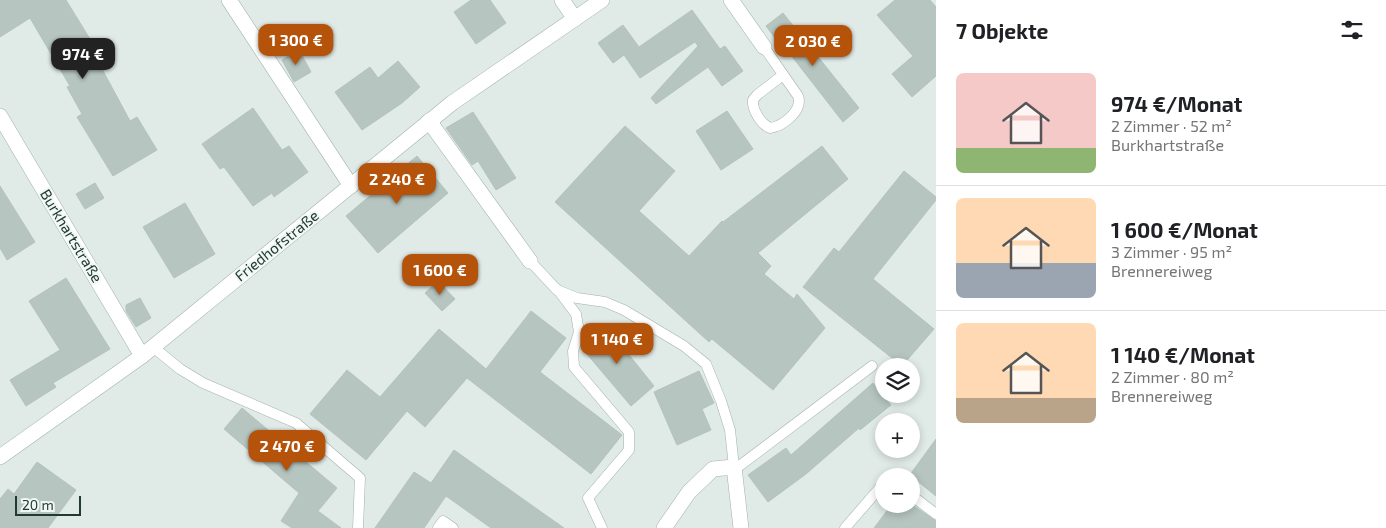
<!DOCTYPE html>
<html lang="de">
<meta charset="utf-8">
<style>
:root{--surface:#fff;--page:#f2f2f2;--text:#202124;--muted:#757577;--line:#e0e0e0;--accent:#b45309}
body{margin:0;font-family:"Exo 2",sans-serif;background:var(--page);color:var(--text);height:100vh;display:flex;flex-direction:column;font-size:19px;white-space:nowrap}
*{box-sizing:border-box;margin:0}
p{font-size:16px;color:var(--muted)}
.icon{flex:none;width:28px;height:28px;fill:none;stroke:currentColor;stroke-width:2;stroke-linecap:round;stroke-linejoin:round}
.map{position:relative;flex:1;overflow:hidden}
.panel{display:flex;flex-direction:column;background:var(--surface);width:450px}
.panel>*{flex:none}
.buttons{position:absolute;left:875px;top:358px;display:grid;gap:10px}
.buttons a{display:grid;place-items:center;width:45px;height:45px;border-radius:50%;background:var(--surface);box-shadow:0 2px 8px #0003;font-size:25px}
.scale{position:absolute;left:15px;bottom:12px;width:66px;box-sizing:border-box;padding-left:5px;border:2px solid #223a34;border-top:0;font-size:14px;line-height:18px;white-space:nowrap;color:#223a34;-webkit-text-stroke:4px #f0f7f4;paint-order:stroke}
.price{position:absolute;translate:-50% -42px;padding:0 11px;border-radius:10px;background:var(--accent);color:#fff;font-size:16px;line-height:32px;filter:drop-shadow(0 1px 2px #0008)}
.price::after{content:'';position:absolute;left:50%;top:30px;width:15px;height:11px;margin-left:-8px;background:inherit;clip-path:polygon(0 0,100% 0,50% 100%)}
.price.on{background:#222;color:#fff}
ul{padding:0;list-style:none}
li{display:flex;align-items:center;gap:15px;height:125px;padding:0 20px}
li+li{border-top:1px solid var(--line)}
li span{display:grid;place-items:center;flex:none;width:140px;height:100px;border-radius:8px;color:#555}
li>.icon{margin-inline-start:auto}
span .icon{width:60px;height:60px;fill:#fffc;stroke-width:1}
li b{font-size:21px}
h2{display:flex;justify-content:space-between;align-items:center;height:60px;padding:0 20px;font-size:21px}
main{display:flex;flex:1;min-height:0}
.map>svg:first-child{display:block}
.building{fill:#b6c5bf;stroke:#b3c4bd}
.lines{fill:none;stroke-linecap:round;stroke-linejoin:round}
.service-casing{stroke:#a3b2ad;stroke-width:11}
.minor-casing{stroke:#a3b2ad;stroke-width:16}
.service{stroke:#fff;stroke-width:10}
.minor{stroke:#fff;stroke-width:15}
.labels{text-anchor:middle;stroke-width:4;stroke-linejoin:round;paint-order:stroke}
.street-label{font-size:15px;fill:#223a34;stroke:#f0f7f4}
</style>
<main>
<div class="map">
<svg width="936" height="528" viewBox="0 0 936 528">
<rect width="100%" height="100%" fill="#e0eae6"/>
<!-- building -->
<g class="building">
<polygon points="0,0 66,0 90,39 87,41 130,121 137,117 157,150 113,176 77,117 82,114 67,87 70,86 30,18 0,37"/>
<polygon points="471,0 490,0 506,23 476,44 454,12"/>
<polygon points="895,0 930,0 936,7 936,76 912,97 892,74 913,56 877,15"/>
<polygon points="692,10 720,49 725,46 743,71 722,86 708,67 656,104 651,98 698,46 695,42 640,78 624,55 613,63 598,43 623,25 639,47"/>
<polygon points="783,13 859,108 843,122 780,41 778,42 766,26"/>
<polygon points="299,50 311,72 294,82 282,60"/>
<polygon points="398,61 420,87 402,103 362,130 335,92 370,67 378,78"/>
<polygon points="253,108 282,150 289,146 308,172 274,197 272,193 253,206 224,167 220,169 202,144"/>
<polygon points="727,111 753,149 721,170 696,131"/>
<polygon points="473,112 516,178 496,190 478,161 472,165 446,128"/>
<polygon points="625,126 675,171 639,211 689,256 722,221 723,222 822,146 848,179 758,253 771,266 764,274 794,299 797,294 825,328 773,390 712,339 709,342 555,202"/>
<polygon points="417,156 448,193 378,253 346,216"/>
<polygon points="904,171 936,197 936,200 873,279 934,329 902,366 803,287 834,248 839,252"/>
<polygon points="95,183 104,198 85,209 76,194"/>
<polygon points="0,186 35,242 7,260 0,248"/>
<polygon points="185,203 215,254 174,278 143,227"/>
<polygon points="66,278 110,349 53,383 56,387 26,406 10,380 60,350 29,301"/>
<polygon points="438,281 455,299 442,311 425,293"/>
<polygon points="140,298 151,318 136,327 126,311 126,305"/>
<polygon points="531,311 566,338 540,372 622,435 591,474 467,378 425,427 407,411 366,460 310,414 347,370 380,397 439,329 486,369"/>
<polygon points="605,325 654,386 631,406 581,347 582,344"/>
<polygon points="699,371 714,403 702,409 711,430 677,445 654,392"/>
<polygon points="873,383 891,405 860,430 859,428 806,474 768,502 748,475 786,448 791,455"/>
<polygon points="242,408 337,488 318,511 341,528 292,528 281,521 299,493 224,429"/>
<polygon points="936,439 936,496 911,476 909,476"/>
<polygon points="454,450 537,509 564,528 491,528 446,496 424,528 375,528 414,472 431,483"/>
<polygon points="37,462 76,490 48,528 0,528 0,499 8,489 14,494"/>
<polygon points="892,504 911,504 936,521 936,528 874,528"/>
</g>
<g class="lines">
<defs>
<g id="service">
<path d="M764,47l34,49c5,14 -14,30 -28,32 -9,-4 -18,-18 -17,-28l4,-5 26,-20"/>
<polyline points="530,261 557,290 577,298 605,302 624,310 684,346 706,364 721,401 730,430 734,467"/>
<polyline points="558,290 576,314 579,332 573,351 574,367 629,432 629,450 588,498 602,528"/>
<polyline points="153,347 180,369 203,383 296,423 360,478 358,528"/>
<polyline points="734,470 872,366"/>
<polyline points="911,495 936,514"/>
<polyline points="438,528 443,521 453,528"/>
<polyline points="845,528 884,483"/>
</g>
<g id="minor">
<polyline points="229,0 351,186"/>
<polyline points="562,0 575,19"/>
<polyline points="731,0 764,47"/>
<polyline points="0,116 142,356"/>
<polyline points="429,121 530,261"/>
<polyline points="0,457 142,356 452,103 602,0"/>
<polyline points="664,528 689,492 713,469 734,467 741,528"/>
</g>
</defs>
<!-- service casing -->
<use href="#service" class="service-casing"/>
<!-- minor casing -->
<use href="#minor" class="minor-casing"/>
<!-- service -->
<use href="#service" class="service"/>
<!-- minor -->
<use href="#minor" class="minor"/>
</g>
<g class="labels">
<!-- street labels -->
<g class="street-label">
<text transform="translate(71 236) rotate(59)" y="5">Burkhartstraße</text>
<text transform="translate(277 246) rotate(-39)" y="5">Friedhofstraße</text>
</g>
</g>
</svg>
<div class="buttons">
<a><svg class="icon" aria-label="layers" viewBox="0 0 24 24"><path d="M12 4l9 5-9 5-9-5zM3 14l9 5 9-5"/></svg></a>
<a>+</a>
<a>−</a>
</div>
<div class="scale">20 m</div>
<b class="price" style="left:296px;top:66px">1 300 €</b>
<b class="price" style="left:813px;top:67px">2 030 €</b>
<b class="price on" style="left:83px;top:80px">974 €</b>
<b class="price" style="left:397px;top:205px">2 240 €</b>
<b class="price" style="left:440px;top:296px">1 600 €</b>
<b class="price" style="left:617px;top:365px">1 140 €</b>
<b class="price" style="left:287px;top:472px">2 470 €</b>
</div>
<section class="panel">
<h2>7 Objekte<svg class="icon" aria-label="filters" viewBox="0 0 24 24"><path d="M4 7h16M4 17h16"/><circle cx="9" cy="7" r="2"/><circle cx="15" cy="17" r="2"/></svg></h2>
<ul>
<li><span style="background:linear-gradient(#f6c9c9 75%,#8fb573 0)"><svg class="icon" aria-label="home" viewBox="0 0 24 24"><path d="M3 11l9-7 9 7M6 9v11h12V9"/></svg></span><div><b>974 €/Monat</b><p>2 Zimmer · 52 m²</p><p>Burkhartstraße</p></div></li>
<li><span style="background:linear-gradient(#ffd9b3 65%,#9aa5b1 0)"><svg class="icon" aria-label="home" viewBox="0 0 24 24"><path d="M3 11l9-7 9 7M6 9v11h12V9"/></svg></span><div><b>1 600 €/Monat</b><p>3 Zimmer · 95 m²</p><p>Brennereiweg</p></div></li>
<li><span style="background:linear-gradient(#ffd9b3 75%,#b9a48a 0)"><svg class="icon" aria-label="home" viewBox="0 0 24 24"><path d="M3 11l9-7 9 7M6 9v11h12V9"/></svg></span><div><b>1 140 €/Monat</b><p>2 Zimmer · 80 m²</p><p>Brennereiweg</p></div></li>
</ul>
</section>
</main>
